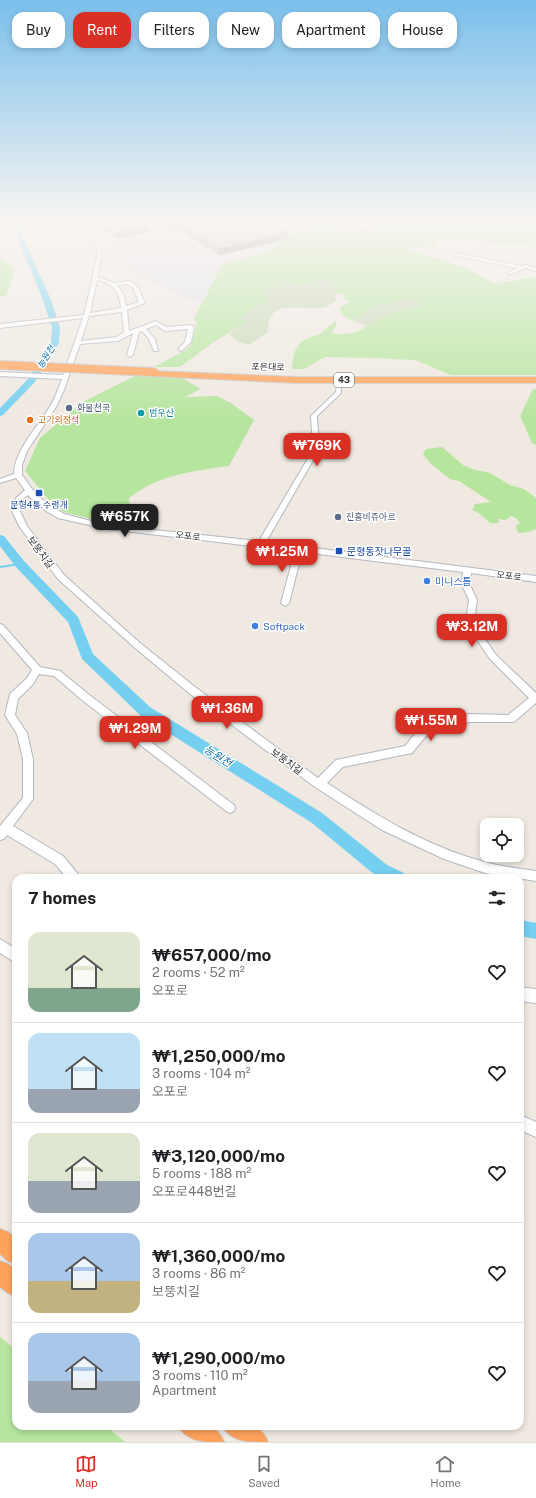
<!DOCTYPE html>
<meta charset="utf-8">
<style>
:root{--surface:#fff;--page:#f2f2f2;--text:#202124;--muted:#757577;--line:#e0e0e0;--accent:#d93025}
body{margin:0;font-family:"Public Sans","Noto Sans KR",sans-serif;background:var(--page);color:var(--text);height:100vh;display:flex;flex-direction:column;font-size:15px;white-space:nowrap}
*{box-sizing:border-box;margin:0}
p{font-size:13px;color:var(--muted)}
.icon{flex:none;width:22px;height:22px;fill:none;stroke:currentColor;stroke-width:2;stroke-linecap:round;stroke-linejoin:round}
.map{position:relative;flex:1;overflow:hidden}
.drawer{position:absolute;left:12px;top:874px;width:512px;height:556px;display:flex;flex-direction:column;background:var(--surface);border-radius:12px;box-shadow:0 2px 6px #0003}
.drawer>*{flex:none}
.banner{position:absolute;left:12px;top:12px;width:512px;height:36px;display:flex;gap:8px}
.fabs{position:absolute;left:480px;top:818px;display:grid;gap:8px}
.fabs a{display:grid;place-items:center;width:44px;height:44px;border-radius:8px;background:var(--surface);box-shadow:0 2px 6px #0003;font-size:20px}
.price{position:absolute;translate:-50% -34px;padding:0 9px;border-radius:8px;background:var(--accent);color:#fff;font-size:13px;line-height:26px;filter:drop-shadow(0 1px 2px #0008)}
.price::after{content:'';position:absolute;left:50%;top:24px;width:12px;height:9px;margin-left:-6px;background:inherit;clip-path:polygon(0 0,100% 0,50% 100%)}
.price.selected{background:#222;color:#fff}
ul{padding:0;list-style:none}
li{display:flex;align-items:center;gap:12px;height:100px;padding:0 16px}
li+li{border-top:1px solid var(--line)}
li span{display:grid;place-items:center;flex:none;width:112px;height:80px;border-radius:12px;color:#555}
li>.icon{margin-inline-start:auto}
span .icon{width:48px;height:48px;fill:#fffc;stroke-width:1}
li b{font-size:17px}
h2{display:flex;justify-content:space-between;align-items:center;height:48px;padding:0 16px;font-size:17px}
.tag{padding:0 14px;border-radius:12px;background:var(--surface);box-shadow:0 2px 6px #0003;font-size:14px;line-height:36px}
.tag.selected{background:var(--accent);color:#fff}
.menu{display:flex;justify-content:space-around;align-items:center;height:56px;border-top:1px solid var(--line);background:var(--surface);font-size:11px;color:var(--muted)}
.menu a{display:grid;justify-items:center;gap:2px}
.menu .selected{color:var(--accent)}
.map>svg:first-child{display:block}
.industrial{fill:#e3e1e8}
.green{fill:#b6e59e}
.cemetery{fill:#c8d9b8}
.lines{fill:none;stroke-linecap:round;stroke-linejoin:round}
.stream{stroke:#75cff0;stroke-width:2}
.river{fill:#75cff0;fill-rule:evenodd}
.minor-casing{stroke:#b4b7c1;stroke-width:2}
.highway-casing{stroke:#c9c9c9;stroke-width:2}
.minor{fill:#fff;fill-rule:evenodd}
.highway{fill:#ffa35c;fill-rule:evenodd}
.highway-bridge-casing{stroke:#c9c9c9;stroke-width:10;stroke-linecap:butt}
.highway-bridge{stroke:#ffa35c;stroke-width:8}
.wall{fill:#afaba4}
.shaded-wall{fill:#8e8b86}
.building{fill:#cbc7bf;stroke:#8e8b86}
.service-dot{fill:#5c6f8a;stroke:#fff;stroke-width:1.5}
.culture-dot{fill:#0f9aa8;stroke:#fff;stroke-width:1.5}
.food-dot{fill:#e8710a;stroke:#fff;stroke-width:1.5}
.transit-dot{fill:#1a4fb4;stroke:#fff;stroke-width:1.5}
.shop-dot{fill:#3f7fe0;stroke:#fff;stroke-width:1.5}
.labels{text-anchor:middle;stroke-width:3;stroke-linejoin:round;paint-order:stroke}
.far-water-label{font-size:9px;font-style:italic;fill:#0d6fa3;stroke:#fff}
.far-street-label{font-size:9px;fill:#2e2e2e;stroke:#fff}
.shield{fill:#fff;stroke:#6d6d6d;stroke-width:1}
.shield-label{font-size:9px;font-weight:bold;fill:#2e2e2e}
.far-service-label{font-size:9px;fill:#4e5e75;stroke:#fff;text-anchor:start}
.far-culture-label{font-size:9px;fill:#0d838f;stroke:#fff;text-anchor:start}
.far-food-label{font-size:9px;fill:#c56008;stroke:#fff;text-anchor:start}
.far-transit-label{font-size:9px;fill:#164399;stroke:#fff}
.transit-label{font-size:10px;fill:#164399;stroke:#fff;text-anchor:start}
.street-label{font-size:10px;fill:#2e2e2e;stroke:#fff}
.shop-label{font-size:10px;fill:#366cbe;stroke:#fff;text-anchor:start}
.water-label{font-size:11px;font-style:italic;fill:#0d6fa3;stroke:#fff}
</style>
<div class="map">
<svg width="536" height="1442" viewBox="0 0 536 1442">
<rect width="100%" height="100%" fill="#efe9e1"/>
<!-- industrial -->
<polygon class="industrial" points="83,222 322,222 300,229 264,253 223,264 202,302 193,301 124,268 124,261 100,232"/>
<!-- green -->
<g class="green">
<path d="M322,222l12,1 8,9 34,-6 1,-4 159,1v24l-97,-10 -4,8 -29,4 58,18 32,17 36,-7 4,1v97h-85l-36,-15 -43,-2 -47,-1 -21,12h-12c1,-12 2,-24 14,-30 5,-3 11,-3 15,-6 5,-4 9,-9 15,-12v5l-5,7c26,4 31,-5 52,-16 11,-6 26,-7 39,-13l-9,-4 -9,-1 -14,6 -16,1 -13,10 -10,4 -10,-6 -1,-6 10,-7 -7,-2 1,-6 -9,1 -2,-3 7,-2 -9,-5 4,-3 -7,-2 -27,7 -19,-4 -19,11 5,4 2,4 -15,6 -15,11 6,4 -35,22 -31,23h-26l30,-16 7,-6 6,-22 -3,-5 29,-54 41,-11 36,-24z"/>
<polygon points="0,256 15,269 6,296 0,296"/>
<path d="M135,376l47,2 19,11 -16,8 32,-1 14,7 23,17 -25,46c-35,5 -72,9 -100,32l2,19 -27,5 -40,-10 -16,-13 -23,-28 15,-33 43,-36z"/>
<polygon points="533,389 536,389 536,445 532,443 520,416"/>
<polygon points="442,447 463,465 472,469 490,473 510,485 524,489 536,498 536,529 528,532 518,533 516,526 520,523 516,518 511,516 506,520 498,519 499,523 490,523 479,513 472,510 475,504 491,502 459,481 450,479 430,463 423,454 426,449"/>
<polygon points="0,1337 16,1350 16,1426 106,1426 125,1442 0,1442"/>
</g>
<!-- cemetery -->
<g class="cemetery">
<path d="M328,279l7,2 -3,3 8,5 -6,2 2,9c-3,2 -7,6 -10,7 -22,6 -59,-13 -58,25l-19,13 -10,-3 -10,-8 16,-12 -5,-4 15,-11 15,-6 -2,-4 -6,-4 20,-11 19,4z"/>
<polygon points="404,299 413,300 422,304 413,308 383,316 375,323 367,326 351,320 361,316 374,306 390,305"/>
</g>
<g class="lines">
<!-- stream -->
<polyline class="stream" points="0,567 20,564"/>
<!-- river -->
<g class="river">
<polygon points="14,222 20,222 25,241 51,300 60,328 59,343 34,383 3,415 0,416 0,408 28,379 51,343 52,328 43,300 19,241"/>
<polygon points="0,535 4,536 24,561 78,617 93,654 150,707 322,813 387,865 404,873 406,878 381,878 375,875 312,823 140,715 82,659 68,622 16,567 0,546"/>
<polygon points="520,920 536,923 536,939 520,936"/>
</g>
<defs>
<g id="minor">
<path d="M72,222c6,0 9,3 14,6 21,15 16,27 11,49l18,6 15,-2 8,6 7,16 -18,7 2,21 27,-10 10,6 25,-2 3,2 -3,15 -10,9 -3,-2 7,-7 3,-13 -23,2 -9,-6 -10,4 9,10 3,12h-4l-5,-12 -7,-8 -3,1 -6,23 -3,2 -3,-2 6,-22 -15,8 -38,3 -16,46 -8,17 -29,44 -5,14v10l15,21 27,18 43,11 152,16 54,-91 -2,-34 25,-24 1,-8h4v9l-24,23 2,34 -53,92 270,34v6l-65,-9 -1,12 7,15 -3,21 3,6 19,28 40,38v10l-22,19h-45l-43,14 -14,17 -69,14 -16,16c49,32 100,64 158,79 16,5 34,6 51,9v10l-51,-8 -41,-14 -62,-29 -67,-43 -126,-94 -55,-46 -76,-68 -39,-53 -7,-15 4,-13 9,-8 -9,-12 -16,5v-4l14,-5c1,-25 23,-46 35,-66 6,-9 9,-19 13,-29l-62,-3v-4l63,3 20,-57 -83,10v-4l84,-9 14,-62c-1,-17 -15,-21 -26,-31zM97,280c16,3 23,12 24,28l-31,5zM127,284l6,4 6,14 -13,4 -2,-10 -6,-11zM122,312l2,20 -7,5 -36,4 8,-25zM28,495l10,11 20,12 49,11 188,22 -14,52 4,3 4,-3 13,-51 161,20 -1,13 7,15 -3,21 3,7 21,31 39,39 -21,17 -39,-1 -47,15 -4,1 -13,16 -69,14 -18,18 -123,-91 -55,-44 -76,-68 -37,-49 -7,-15 3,-12z"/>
<polygon points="455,253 522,266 526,265 536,268 536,271 526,268 509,275 507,273 518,268 453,255"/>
<polygon points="0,624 3,625 40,667 60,671 88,694 234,805 235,808 234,811 230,813 226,811 82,700 54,676 39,674 33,684 18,699 15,715 27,733 33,759 33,799 13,826 63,856 81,878 67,878 55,864 7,835 4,839 0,840 0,826 23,798 23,759 17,734 5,715 10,694 27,678 32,670 0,633"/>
<polygon points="0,939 16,949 16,963 0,953"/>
<polygon points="520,987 536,989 536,1003 520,1001"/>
<polygon points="520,1115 536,1122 536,1137 520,1130"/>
</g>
<g id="highway">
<polygon points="153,371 298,377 536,377 536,383 298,383 150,376 149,374 150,372"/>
<polygon points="0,1229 8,1232 16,1239 16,1264 8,1261 0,1254"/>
<polygon points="0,1261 8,1264 16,1270 16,1296 8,1293 0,1287"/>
<path d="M178,1426c21,0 37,-6 46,16 -21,0 -36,0 -46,-16z"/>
<path d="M222,1426c21,0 37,-6 46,16 -21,0 -36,0 -46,-16z"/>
</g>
</defs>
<!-- minor casing -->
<use href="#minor" class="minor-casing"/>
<!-- highway casing -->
<use href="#highway" class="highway-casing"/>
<!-- minor -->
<use href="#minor" class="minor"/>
<!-- highway -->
<use href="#highway" class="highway"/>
<defs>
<polyline id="highway-bridge" points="0,365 154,372"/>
</defs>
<!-- highway-bridge casing -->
<use href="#highway-bridge" class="highway-bridge-casing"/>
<!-- highway-bridge -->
<use href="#highway-bridge" class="highway-bridge"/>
</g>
<!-- wall -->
<g class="wall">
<polygon points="92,222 142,222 149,226 149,232 117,239"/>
<polygon points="158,222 276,222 272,223 288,238 280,240 280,241 219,255 178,230 173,231"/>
</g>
<!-- shaded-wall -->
<g class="shaded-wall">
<polygon points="178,224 178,230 173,231 173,225"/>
<polygon points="149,226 149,232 117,239 116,233"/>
<polygon points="288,231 288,238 280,240 280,241 219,255 219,249"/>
</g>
<!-- building -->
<g class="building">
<polygon points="100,222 142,222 149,226 116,233"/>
<polygon points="168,222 270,222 288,231 278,234 280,235 219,249 178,224 173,225"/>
</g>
<!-- sky -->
<linearGradient id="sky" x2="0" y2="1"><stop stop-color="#7abfeb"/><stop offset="0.52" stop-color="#f8f5f2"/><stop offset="1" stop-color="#f8f5f2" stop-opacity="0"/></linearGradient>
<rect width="536" height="424" fill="url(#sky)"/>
<!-- markers -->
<g class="service-dot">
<circle cx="69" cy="408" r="4"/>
<circle cx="338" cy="517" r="4"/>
</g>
<circle class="culture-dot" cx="141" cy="413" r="4"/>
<circle class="food-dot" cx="30" cy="420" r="4"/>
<g class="transit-dot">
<rect x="35" y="489" width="8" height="8" rx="2"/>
<rect x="335" y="547" width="8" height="8" rx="2"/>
</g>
<g class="shop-dot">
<circle cx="427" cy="581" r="4"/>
<circle cx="255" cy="626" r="4"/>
</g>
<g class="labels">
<!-- far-water labels -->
<g class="far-water-label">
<text transform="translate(46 357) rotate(-58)" y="3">능원천</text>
</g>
<!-- far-street labels -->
<g class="far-street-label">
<text transform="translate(268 367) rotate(2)" y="3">포은대로</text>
<text transform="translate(188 536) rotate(7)" y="3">오포로</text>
<text transform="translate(509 576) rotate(7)" y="3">오포로</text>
</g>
<!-- shield labels -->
<rect class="shield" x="334" y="373" width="20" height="14" rx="3"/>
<g class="shield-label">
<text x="344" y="383">43</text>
</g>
<!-- far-service labels -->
<g class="far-service-label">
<text x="77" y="411">화물천국</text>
<text x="346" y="520">진흥비쥬아르</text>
</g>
<!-- far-culture labels -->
<g class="far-culture-label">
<text x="149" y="416">범우산</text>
</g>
<!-- far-food labels -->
<g class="far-food-label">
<text x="38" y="423">고기의정석</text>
</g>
<!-- far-transit labels -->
<g class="far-transit-label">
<text x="39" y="508">문형4통.수렁개</text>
</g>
<!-- transit labels -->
<g class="transit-label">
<text x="347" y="555">문형동잣나무골</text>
</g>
<!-- street labels -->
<g class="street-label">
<text transform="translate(41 552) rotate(53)" y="4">보뚱치길</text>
<text transform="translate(287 761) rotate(36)" y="4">보뚱치길</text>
</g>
<!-- shop labels -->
<g class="shop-label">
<text x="435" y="585">미니스톱</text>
<text x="263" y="630">Softpack</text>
</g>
<!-- water labels -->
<g class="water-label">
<text transform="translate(218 756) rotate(32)" y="4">능원천</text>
</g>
</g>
</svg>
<div class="fabs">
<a><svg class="icon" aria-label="locate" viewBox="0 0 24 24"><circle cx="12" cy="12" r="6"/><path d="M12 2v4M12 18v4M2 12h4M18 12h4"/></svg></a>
</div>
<b class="price" style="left:317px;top:467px">₩769K</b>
<b class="price selected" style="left:125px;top:538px">₩657K</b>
<b class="price" style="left:282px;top:573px">₩1.25M</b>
<b class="price" style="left:472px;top:648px">₩3.12M</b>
<b class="price" style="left:227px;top:730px">₩1.36M</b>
<b class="price" style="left:431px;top:742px">₩1.55M</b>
<b class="price" style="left:135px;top:750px">₩1.29M</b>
<div class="banner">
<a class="tag">Buy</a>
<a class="tag selected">Rent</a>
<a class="tag">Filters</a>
<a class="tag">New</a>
<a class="tag">Apartment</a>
<a class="tag">House</a>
</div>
<section class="drawer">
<h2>7 homes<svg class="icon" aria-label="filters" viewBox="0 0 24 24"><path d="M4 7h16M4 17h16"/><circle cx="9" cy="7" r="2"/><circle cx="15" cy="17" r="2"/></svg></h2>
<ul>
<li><span style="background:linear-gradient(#dfe7d0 70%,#7fa58c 0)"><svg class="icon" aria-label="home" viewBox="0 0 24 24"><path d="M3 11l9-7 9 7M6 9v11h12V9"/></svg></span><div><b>₩657,000/mo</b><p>2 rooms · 52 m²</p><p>오포로</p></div><svg class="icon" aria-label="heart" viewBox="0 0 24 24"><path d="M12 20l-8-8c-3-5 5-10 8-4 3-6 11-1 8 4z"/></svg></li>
<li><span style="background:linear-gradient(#bfe0f5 70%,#9aa5b1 0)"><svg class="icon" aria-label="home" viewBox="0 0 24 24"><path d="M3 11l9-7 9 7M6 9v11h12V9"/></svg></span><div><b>₩1,250,000/mo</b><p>3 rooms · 104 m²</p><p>오포로</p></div><svg class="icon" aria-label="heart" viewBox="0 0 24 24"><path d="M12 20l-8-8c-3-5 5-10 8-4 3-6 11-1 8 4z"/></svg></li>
<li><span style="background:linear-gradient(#dfe7d0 60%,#9aa5b1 0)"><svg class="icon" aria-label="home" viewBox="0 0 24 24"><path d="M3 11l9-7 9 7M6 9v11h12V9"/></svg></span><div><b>₩3,120,000/mo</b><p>5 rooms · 188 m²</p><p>오포로448번길</p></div><svg class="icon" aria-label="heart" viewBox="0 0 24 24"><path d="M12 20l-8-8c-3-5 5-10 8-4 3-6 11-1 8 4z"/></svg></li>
<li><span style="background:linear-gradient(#a9c7e8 60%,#c2b280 0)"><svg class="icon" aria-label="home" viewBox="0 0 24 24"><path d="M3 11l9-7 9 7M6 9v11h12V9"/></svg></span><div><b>₩1,360,000/mo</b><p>3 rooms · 86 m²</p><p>보뚱치길</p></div><svg class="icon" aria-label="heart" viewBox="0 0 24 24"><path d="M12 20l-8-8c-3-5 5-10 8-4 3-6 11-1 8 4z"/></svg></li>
<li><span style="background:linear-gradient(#a9c7e8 60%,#9aa5b1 0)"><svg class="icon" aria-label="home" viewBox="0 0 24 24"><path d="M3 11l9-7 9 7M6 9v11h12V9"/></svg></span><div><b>₩1,290,000/mo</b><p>3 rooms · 110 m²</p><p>Apartment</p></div><svg class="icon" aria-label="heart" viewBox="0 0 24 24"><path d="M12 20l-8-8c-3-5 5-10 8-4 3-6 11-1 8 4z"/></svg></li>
</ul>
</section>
</div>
<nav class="menu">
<a class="selected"><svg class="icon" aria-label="map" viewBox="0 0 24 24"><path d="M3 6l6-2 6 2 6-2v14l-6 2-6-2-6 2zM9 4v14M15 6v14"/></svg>Map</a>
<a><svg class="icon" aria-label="saved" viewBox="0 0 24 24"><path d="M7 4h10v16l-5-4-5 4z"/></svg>Saved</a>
<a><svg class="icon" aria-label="home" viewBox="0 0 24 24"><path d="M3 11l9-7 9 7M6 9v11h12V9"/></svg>Home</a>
</nav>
